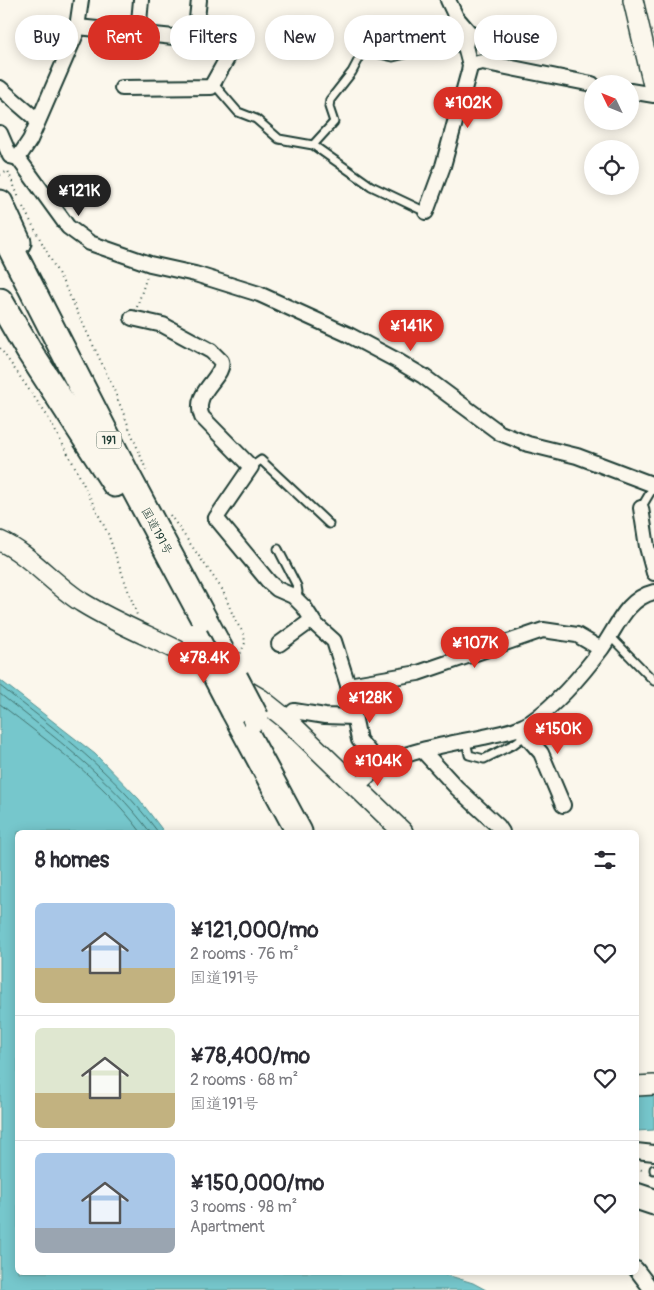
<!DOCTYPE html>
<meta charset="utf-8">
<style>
:root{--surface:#fff;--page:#f2f2f3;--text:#2b2b33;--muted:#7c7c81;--line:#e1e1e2;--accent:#d93025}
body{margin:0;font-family:Pangolin,"Klee One",sans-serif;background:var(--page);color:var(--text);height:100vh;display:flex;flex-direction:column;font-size:19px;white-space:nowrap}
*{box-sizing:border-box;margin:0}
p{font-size:16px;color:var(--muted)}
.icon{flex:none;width:28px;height:28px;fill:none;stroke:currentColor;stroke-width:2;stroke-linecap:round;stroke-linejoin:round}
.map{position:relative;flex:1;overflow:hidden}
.panel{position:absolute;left:15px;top:830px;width:624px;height:445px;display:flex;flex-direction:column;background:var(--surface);border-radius:8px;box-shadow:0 2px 12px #0003}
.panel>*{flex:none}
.hud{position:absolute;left:15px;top:15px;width:625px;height:45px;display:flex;gap:10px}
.needle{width:32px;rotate:313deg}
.fabs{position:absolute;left:584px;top:75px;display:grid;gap:10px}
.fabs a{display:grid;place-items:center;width:55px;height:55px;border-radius:50%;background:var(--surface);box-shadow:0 2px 12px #0003;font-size:25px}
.price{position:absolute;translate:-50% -42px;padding:0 11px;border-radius:18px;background:var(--accent);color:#fff;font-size:16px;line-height:32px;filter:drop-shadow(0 1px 2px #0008)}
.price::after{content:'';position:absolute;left:50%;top:30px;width:15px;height:11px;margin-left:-8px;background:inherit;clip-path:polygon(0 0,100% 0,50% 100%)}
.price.selected{background:#222;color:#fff}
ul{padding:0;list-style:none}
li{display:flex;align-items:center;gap:15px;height:125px;padding:0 20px}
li+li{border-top:1px solid var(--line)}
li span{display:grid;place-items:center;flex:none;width:140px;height:100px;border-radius:8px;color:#555}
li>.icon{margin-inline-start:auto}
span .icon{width:60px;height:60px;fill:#fffc;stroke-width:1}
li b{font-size:21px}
h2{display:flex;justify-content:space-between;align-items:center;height:60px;padding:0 20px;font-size:21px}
.tag{padding:0 18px;border-radius:22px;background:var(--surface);box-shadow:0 2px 12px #0003;font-size:18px;line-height:45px}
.tag.selected{background:var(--accent);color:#fff}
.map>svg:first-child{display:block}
.water{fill:#76c7cc;stroke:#53908f}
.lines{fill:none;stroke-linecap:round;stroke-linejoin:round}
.shore{stroke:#427471;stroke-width:1}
.lane-casing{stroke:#1f3d34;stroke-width:11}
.street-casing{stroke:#1f3d34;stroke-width:18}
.secondary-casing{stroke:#1f3d34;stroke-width:22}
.highway-casing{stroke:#1f3d34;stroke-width:29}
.path{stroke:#1f3d34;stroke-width:2;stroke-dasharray:1 4;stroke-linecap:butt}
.lane{stroke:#fbf7ec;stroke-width:7}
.street{stroke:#fbf7ec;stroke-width:14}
.secondary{stroke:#fbf7ec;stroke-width:19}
.highway{stroke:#fbf7ec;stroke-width:25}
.highway-bridge-casing{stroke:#1f3d34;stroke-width:29;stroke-linecap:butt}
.highway-bridge{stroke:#fbf7ec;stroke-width:25}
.labels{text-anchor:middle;stroke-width:4;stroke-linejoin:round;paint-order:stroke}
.shield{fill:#fbf7ec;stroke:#61756b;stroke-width:1}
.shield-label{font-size:11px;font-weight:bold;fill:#1f3d34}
.street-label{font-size:12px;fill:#1f3d34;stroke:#fbf7ec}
</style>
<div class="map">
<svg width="654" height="1290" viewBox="0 0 654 1290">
<rect width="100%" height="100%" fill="#fbf7ec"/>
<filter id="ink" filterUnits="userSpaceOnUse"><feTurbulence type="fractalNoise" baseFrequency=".02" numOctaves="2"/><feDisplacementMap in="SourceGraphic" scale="10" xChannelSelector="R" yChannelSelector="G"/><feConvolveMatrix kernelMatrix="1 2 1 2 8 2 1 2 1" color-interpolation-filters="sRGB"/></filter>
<g filter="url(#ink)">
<!-- water -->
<g class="water">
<polygon points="0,680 95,754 139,799 164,832 18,832 18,1272 437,1272 473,1283 486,1290 0,1290"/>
<polygon points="654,1094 654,1130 636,1131 636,1095"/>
</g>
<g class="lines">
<!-- shore -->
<g class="shore">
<path d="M0,686c58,45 114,87 158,146"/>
<path d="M0,694c54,43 109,83 150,138"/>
<path d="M0,704c50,39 102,76 141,128"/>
</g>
<defs>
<g id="lane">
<polyline points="213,83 238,112 256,119 279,139 313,145 371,186 426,212"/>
<polyline points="313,145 334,122 329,107 330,100 352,72 361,55 367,51 393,57 418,51 465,46"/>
<polyline points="251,467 261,460 329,524"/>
<polyline points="641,508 654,486"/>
<polyline points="278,549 297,586 298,592 295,598"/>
<polyline points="610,636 654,681"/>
<polyline points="466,741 469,755 484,759 514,744 526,735"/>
<polyline points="654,1170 654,1169"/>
</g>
<g id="street">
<polyline points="78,27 231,43 234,46 211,87 122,88"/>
<polyline points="138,33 141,0"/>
<polyline points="195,38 199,0"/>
<polyline points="470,65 482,62 592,84"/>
<polyline points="0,88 37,120"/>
<polyline points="630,91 654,95"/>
<polyline points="0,133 10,156 18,158 68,227 90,243 150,264 195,274 259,294 347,334 396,360 423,376 500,433 528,444 577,456 654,485"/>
<polyline points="18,158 30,140 76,34 81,0"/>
<polyline points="426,212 443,166 469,71 470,65 465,46 469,32 456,17 448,0"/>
<path d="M132,318l31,7 48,26 10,10c5,16 -30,30 -19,56l49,50 -35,51 53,64 8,7 16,7 11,11 11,17 19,17 14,44 11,55 22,26"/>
<polyline points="641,508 647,547 654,573"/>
<polyline points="279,644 312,620"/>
<polyline points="348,685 418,673 543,630 577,635 601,649"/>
<polyline points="286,719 294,711 325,716 354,717"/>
<polyline points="519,728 541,753 563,805"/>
<polyline points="423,751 457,788 498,826 502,832"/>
<path d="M357,787c7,-7 14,-14 22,-20 24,-16 76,-24 105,-30 16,-4 33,-6 47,-15 27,-19 51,-47 71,-74 15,-21 24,-49 52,-56"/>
<polyline points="636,1151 654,1153"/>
<polyline points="636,1269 652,1290"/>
</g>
<g id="secondary">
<polyline points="633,0 654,89"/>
<path d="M0,541c28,12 55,45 83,62 42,26 89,41 131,67"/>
<polyline points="239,686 261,699 286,719 403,832"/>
<polyline points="636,1086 654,1085"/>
</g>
<g id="highway">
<polyline points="0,203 18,242"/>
<polyline points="0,227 127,475 221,651"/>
<polyline points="0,301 29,351 115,484"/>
<polyline points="234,711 299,832"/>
<polyline points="636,1196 654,1202"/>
</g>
</defs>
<!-- lane casing -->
<use href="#lane" class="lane-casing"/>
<!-- street casing -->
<use href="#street" class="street-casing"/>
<!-- secondary casing -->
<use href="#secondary" class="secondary-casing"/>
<!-- highway casing -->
<use href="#highway" class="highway-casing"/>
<!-- path -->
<g class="path">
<polyline points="0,175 8,171 19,198"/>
<polyline points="23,207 66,288 112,385 147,472"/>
<polyline points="137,307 147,276"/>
<polyline points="0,348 46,414 73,463 108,534 137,615"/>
<polyline points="170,515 222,589 235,620 244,634 245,643 238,659"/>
<polyline points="636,1168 645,1171"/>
</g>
<!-- lane -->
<use href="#lane" class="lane"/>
<!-- street -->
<use href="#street" class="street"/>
<!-- secondary -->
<use href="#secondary" class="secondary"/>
<!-- highway -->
<use href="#highway" class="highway"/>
<defs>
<g id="highway-bridge">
<polyline points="195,636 234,711"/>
<polyline points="235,678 256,718"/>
</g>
</defs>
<!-- highway-bridge casing -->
<use href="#highway-bridge" class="highway-bridge-casing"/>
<!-- highway-bridge -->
<use href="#highway-bridge" class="highway-bridge"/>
</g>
</g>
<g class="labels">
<!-- shield labels -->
<rect class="shield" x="96.5" y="431.5" width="25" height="17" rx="4"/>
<g class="shield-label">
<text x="109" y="444">191</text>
</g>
<!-- street labels -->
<g class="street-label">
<text transform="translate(157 531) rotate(62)" y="4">国道191号</text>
</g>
</g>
</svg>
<div class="fabs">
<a><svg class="needle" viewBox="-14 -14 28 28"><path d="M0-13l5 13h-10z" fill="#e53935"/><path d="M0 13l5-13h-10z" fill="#7c7c81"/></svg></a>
<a><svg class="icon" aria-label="locate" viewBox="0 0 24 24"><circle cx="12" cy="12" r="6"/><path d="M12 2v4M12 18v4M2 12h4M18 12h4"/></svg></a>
</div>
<b class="price" style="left:468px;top:129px">¥102K</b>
<b class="price selected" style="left:79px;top:217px">¥121K</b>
<b class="price" style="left:411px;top:352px">¥141K</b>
<b class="price" style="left:475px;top:669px">¥107K</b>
<b class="price" style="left:204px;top:684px">¥78.4K</b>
<b class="price" style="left:370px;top:724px">¥128K</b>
<b class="price" style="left:558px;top:755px">¥150K</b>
<b class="price" style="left:378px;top:787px">¥104K</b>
<div class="hud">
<a class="tag">Buy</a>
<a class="tag selected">Rent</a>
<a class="tag">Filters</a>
<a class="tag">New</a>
<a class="tag">Apartment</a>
<a class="tag">House</a>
</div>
<section class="panel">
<h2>8 homes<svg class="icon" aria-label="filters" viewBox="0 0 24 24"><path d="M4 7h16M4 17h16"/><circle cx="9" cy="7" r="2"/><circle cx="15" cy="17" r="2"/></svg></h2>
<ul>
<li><span style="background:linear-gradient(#a9c7e8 65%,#c2b280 0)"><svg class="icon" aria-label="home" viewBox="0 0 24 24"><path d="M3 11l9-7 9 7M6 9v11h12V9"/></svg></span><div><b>¥121,000/mo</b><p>2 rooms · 76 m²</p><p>国道191号</p></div><svg class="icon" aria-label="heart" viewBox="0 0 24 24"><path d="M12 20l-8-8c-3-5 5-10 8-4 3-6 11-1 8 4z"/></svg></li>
<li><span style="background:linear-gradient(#dfe7d0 65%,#c2b280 0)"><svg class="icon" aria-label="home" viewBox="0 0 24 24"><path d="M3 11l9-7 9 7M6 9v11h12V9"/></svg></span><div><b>¥78,400/mo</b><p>2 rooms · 68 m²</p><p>国道191号</p></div><svg class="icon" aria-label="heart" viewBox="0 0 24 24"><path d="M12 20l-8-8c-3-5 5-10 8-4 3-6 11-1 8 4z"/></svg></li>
<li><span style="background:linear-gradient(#a9c7e8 75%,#9aa5b1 0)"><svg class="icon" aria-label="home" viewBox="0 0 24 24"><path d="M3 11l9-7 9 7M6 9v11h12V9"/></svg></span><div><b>¥150,000/mo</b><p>3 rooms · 98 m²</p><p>Apartment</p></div><svg class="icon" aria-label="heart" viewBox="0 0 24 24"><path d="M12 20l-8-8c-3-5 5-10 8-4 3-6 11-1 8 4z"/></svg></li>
</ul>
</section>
</div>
